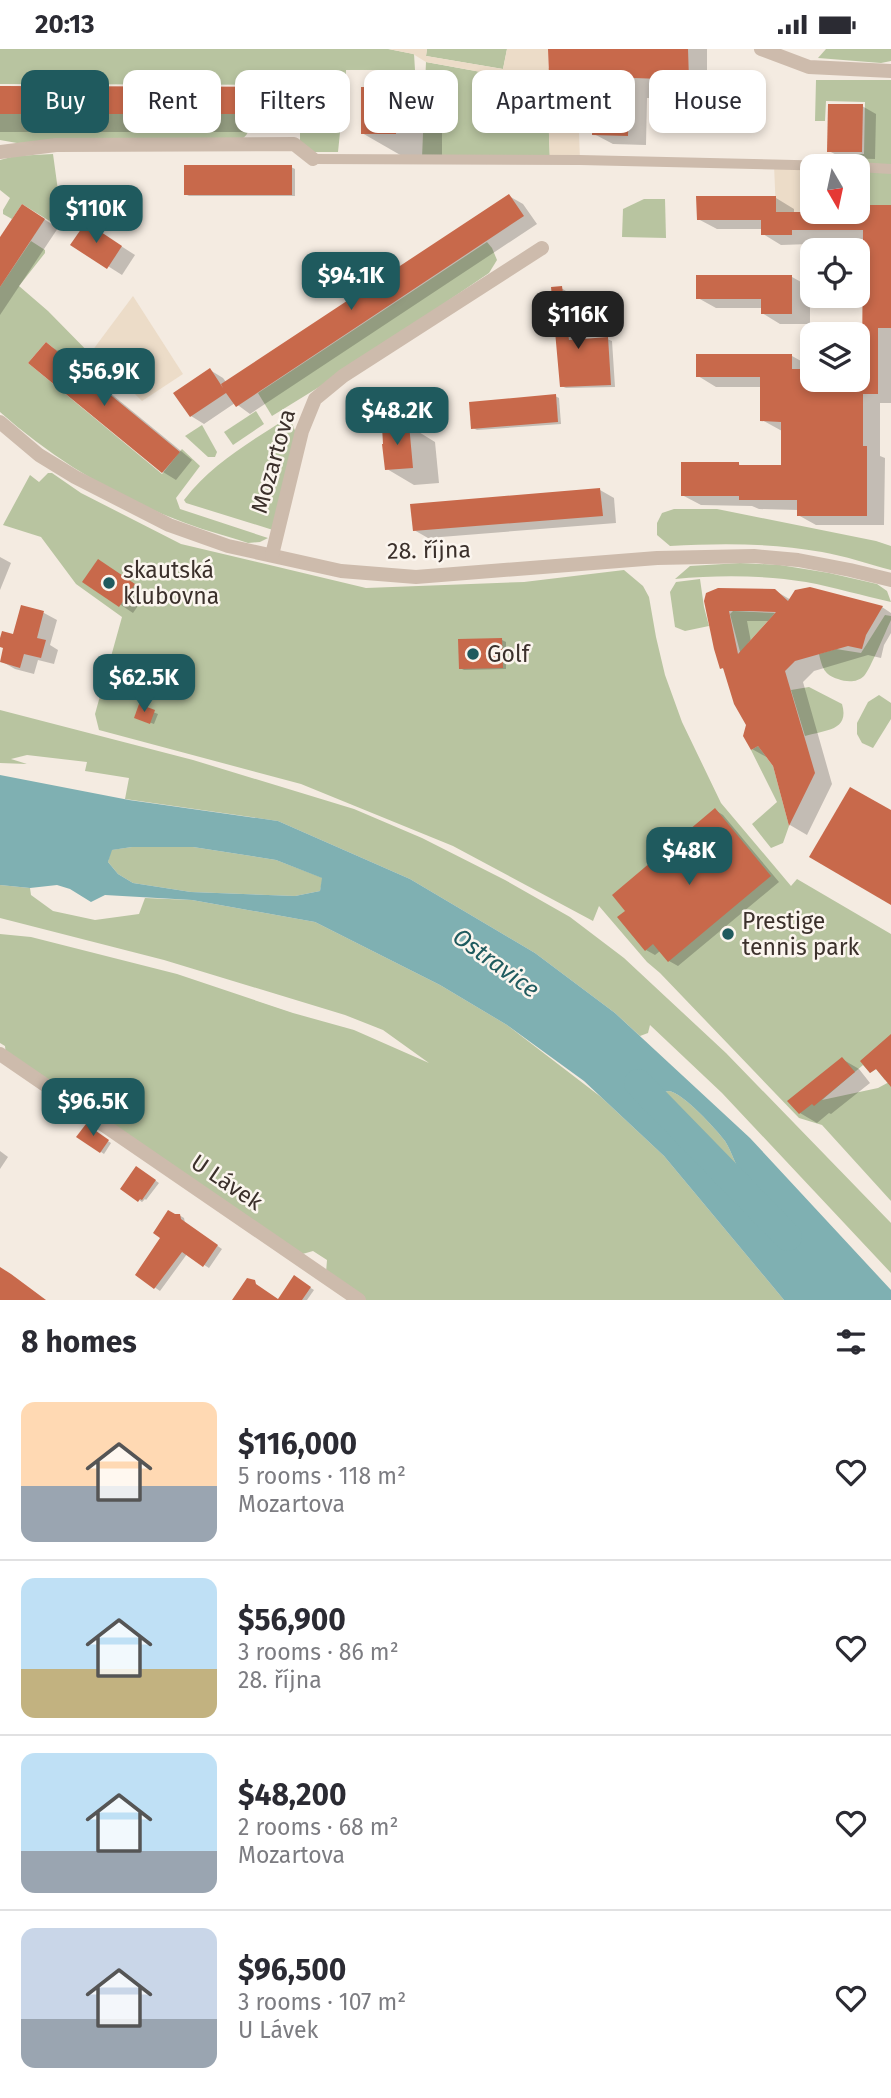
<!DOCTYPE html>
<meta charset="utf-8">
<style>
:root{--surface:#fff;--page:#f7f7f7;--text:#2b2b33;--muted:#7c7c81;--line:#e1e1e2;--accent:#1f5a5e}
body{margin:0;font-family:"Fira Sans",sans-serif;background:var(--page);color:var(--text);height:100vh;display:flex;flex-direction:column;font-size:26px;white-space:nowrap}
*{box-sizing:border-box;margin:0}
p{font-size:23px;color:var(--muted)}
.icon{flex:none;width:38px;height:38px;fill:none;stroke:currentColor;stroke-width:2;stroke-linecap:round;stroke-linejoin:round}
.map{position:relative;height:1251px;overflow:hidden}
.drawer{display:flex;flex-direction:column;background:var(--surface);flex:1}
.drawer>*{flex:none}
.top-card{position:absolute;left:21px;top:21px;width:850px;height:63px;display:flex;gap:14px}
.needle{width:46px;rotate:171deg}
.fabs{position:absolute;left:800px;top:105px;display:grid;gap:14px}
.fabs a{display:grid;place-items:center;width:70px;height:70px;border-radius:14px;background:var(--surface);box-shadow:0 4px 10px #0003;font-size:35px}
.price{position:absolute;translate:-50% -60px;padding:0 16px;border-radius:14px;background:var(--accent);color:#fff;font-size:23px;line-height:46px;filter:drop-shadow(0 2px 4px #0008)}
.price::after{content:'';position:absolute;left:50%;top:42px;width:21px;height:16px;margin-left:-10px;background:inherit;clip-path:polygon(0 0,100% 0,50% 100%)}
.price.on{background:#222;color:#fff}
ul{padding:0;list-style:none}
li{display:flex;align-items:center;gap:21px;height:175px;padding:0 21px}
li+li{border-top:2px solid var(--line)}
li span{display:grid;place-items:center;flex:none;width:196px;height:140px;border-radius:14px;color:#555}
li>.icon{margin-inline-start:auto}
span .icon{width:84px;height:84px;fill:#fffc;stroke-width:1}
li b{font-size:30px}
h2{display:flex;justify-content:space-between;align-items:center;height:84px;padding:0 21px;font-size:30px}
.tag{padding:0 24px;border-radius:14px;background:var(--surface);box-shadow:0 4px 10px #0003;font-size:24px;line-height:63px}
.tag.on{background:var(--accent);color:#fff}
.status{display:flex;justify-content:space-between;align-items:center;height:49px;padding:0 35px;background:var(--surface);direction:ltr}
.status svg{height:19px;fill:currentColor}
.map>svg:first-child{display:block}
.green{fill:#b8c4a0}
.plaza{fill:#ecdcc8}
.water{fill:#7fb0b2;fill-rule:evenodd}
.shadow{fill:#0003;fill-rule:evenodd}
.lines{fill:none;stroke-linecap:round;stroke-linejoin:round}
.river{stroke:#7fb0b2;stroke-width:28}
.building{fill:#c8694b;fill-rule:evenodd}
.pedestrian{stroke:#cdbbac;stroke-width:10}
.minor{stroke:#cdbbac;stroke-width:14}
.poi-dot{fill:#1f5a5e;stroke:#fbf5ee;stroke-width:2.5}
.labels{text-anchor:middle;stroke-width:5;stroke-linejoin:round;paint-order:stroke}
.street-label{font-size:23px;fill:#3b302b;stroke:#fbf5ee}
.poi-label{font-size:23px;fill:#3b302b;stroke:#fbf5ee;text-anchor:start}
.water-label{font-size:24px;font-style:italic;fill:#1f5a5e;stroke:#fbf5ee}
</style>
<div class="status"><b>20:13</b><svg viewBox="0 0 49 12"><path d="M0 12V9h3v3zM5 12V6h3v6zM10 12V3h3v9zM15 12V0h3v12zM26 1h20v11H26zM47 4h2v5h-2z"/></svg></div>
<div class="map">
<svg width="891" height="1251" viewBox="0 0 891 1251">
<rect width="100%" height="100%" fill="#f4ebe1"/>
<!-- green -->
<g class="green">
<polygon points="0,0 388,0 414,5 415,21 346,21 345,50 343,54 338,103 314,103 300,95 300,72 296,71 295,36 0,35"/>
<polygon points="427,0 507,0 503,20 426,7"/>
<polygon points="826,0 891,0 891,12 881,14 818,9"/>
<polygon points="426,13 547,35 550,112 422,109"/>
<polygon points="816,31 891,31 891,156 869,163 814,163 858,163 858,117 812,117 813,105 864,105 865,53 826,52 825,72 815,72"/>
<path d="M0,65h249c0,10 2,21 -8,25l-224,4 -17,-3z"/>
<polygon points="53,105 63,178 61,179 22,155 12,170 3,165 3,161 10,149 0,141 0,111 15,107"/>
<polygon points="644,150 665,150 666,189 622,188 623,160"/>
<path d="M31,192l14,9v3l-26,33 29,25 56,57v3l-10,10 -48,-39 -18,21 134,111 20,-25 18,17 -24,32 4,11 88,29 -8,4 -12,1c-24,-8 -49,-14 -73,-24 -64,-25 -123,-61 -175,-107v-125z"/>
<polygon points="487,193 492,199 497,211 489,224 337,327 272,367 258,344"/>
<polygon points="256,362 264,375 233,396 224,383"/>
<path d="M286,371l6,3 4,10 -23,97 -87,-27 -2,-3c26,-34 61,-55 97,-78z"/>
<polygon points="202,376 217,403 215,408 208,408 185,387"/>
<polygon points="48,424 52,424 81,444 181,495 366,539 524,533 624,521 643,537 649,548 656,588 665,626 682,673 721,754 791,837 797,830 891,885 891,1027 885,1031 876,1020 870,1024 863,1016 822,1051 878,1039 891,1032 891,1152 822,1076 799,1069 660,924 647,913 599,857 593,872 453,797 301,735 99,681 95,665 122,568 76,535 41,488 3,476 30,426 39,433"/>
<path d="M674,460h43l159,32 15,5v24c-23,-6 -46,-14 -69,-18 -50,-9 -101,-9 -152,-6l-13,-11v-12l5,-10z"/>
<path d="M740,514l40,2 49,8 48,11 10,7 4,11c-28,-6 -57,-15 -85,-20 -44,-7 -88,-7 -131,-3l15,-13z"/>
<polygon points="700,530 704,558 709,577 685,582 675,578 670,543 676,533"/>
<polygon points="733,562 775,564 748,594 743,614 730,565"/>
<path d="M885,566l6,1v4c-5,10 -21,50 -27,56 -7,7 -18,6 -26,3 -14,-4 -16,-12 -19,-25l17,-5 25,4z"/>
<path d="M809,638l33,17c8,27 -17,26 -37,32l-14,-46z"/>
<polygon points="879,646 891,654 891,670 873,699 862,694 857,685 857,674 868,653"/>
<polygon points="0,661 193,711 354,760 422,789 505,831 570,868 624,909 726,1004 891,1174 891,1224 722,1044 650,976 648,984 640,987 615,964 535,904 410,830 278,772 125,750 129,729 85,722 87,713 27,706 11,710 27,715 0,714"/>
<polygon points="758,697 773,717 789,777 783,794 771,799 752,775 777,753 751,701"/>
<polygon points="132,798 193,798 276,811 323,829 320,842 295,847 191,843 133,834 118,825 108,813 111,801"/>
<polygon points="0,836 30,839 31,846 53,862 95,871 139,865 145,849 192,851 315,873 440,936 507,976 601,1048 664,1107 784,1251 364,1251 326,1224 327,1211 313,1202 299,1206 6,1006 5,997 0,994 0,885 31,888 177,925 293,964 354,981 429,1014 383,981 345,966 164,911 0,869"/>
<path d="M669,1042c14,2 47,38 56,50 7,11 10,24 17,34 9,13 24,14 22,34l-7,1 -11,-11 -27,-47 -47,-28 -7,-12 -4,-15 3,-5z"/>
</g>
<!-- plaza -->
<g class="plaza">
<polygon points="389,0 427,0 426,7 503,20 507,0 548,0 548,19 571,19 570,59 585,59 586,84 579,84 580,111 550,112 547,35 426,13 413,5"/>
<polygon points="774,116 812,117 812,163 814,163 776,163"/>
<polygon points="133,247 183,325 142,352 92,302"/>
</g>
<!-- water -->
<path class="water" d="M0,726l129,25 149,21 132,58 125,74 80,60 135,125 141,152v10h-107l-120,-144 -80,-75 -77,-56 -67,-40 -125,-63 -123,-22 -87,-5 -14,7 -21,-13 -13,-4 -27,3 -30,-3zM132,798h61l83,13 46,18 -2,13 -25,5 -104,-4 -58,-9 -15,-9 -10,-12 4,-12zM669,1042c14,2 47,38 56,50 7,11 10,24 17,34 9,13 25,14 22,34l-7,1 -11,-11 -27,-47 -47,-28 -7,-12 -4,-15 3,-5z"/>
<!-- shadow -->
<g class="shadow">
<polygon points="550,0 707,0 707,41 652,39 651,49 647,49 646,96 613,95 594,85 595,40 591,38 569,37 551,26"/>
<polygon points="0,39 293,40 326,59 326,83 0,83"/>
<polygon points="396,40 442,66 442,111 409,111 362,84"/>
<polygon points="862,57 876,65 875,110 842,109 829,102"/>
<polygon points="291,118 295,120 295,147 189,147 185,145"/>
<polygon points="509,147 523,155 537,175 250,365 235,354 204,375 191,367 210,321 223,329 226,333"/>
<polygon points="776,149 794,160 794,165 871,165 891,158 891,354 880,354 880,407 885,409 884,476 816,476 798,466 798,461 759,460 752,457 701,456 682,446 738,415 744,418 782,418 782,382 762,371 762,338 716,338 698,327 792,307 810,317 812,331 858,331 858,322 864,322 864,190 810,190 810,195 781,196 763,185 763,180 717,180 698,170"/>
<polygon points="36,165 58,179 0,266 0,191"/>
<polygon points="99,183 135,206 122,226 73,195"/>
<polygon points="792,228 810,238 810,275 780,275 762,264 762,259 716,259 698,249"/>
<polygon points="561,239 566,242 573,293 607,290 612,292 615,338 566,339 561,337 556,273 552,271 554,251"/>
<polygon points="46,295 60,303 192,411 176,431 163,423 31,314"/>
<polygon points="555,347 559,349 561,375 477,381 473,379"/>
<polygon points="409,377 435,393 439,434 414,436 387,420"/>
<polygon points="600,441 614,449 616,474 428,489 414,481"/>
<polygon points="0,508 11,514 0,541"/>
<polygon points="112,520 147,544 133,564 85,532"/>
<path d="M774,541l17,10 91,7 9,6v20l-7,12 -3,13 -13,-3 -54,16 -11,11 29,102 -25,51 -17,-10 -16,-60 -4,-6 -18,-10 -7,-13 3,-11 -22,-55 -4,-2 -16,-67zM747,572h23l-19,21z"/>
<polygon points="22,558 44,564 57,571 50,596 58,601 54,615 38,611 34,625 15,620 1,612 5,599 0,597 14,587"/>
<polygon points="502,591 506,593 506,620 464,621 460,619"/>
<polygon points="140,658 158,665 154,675 140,670"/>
<polygon points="715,761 723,766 779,833 678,917 669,912 660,902 655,906 646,901"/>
<polygon points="842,1010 859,1020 870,1034 831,1065 829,1064 817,1074 800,1064"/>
<polygon points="86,1078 111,1094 104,1105 79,1088"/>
<polygon points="0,1102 8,1108 0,1120"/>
<polygon points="137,1119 159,1134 146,1151 145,1150 142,1153 123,1140"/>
<polygon points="179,1166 184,1169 185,1174 222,1200 209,1219 187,1205 160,1242 137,1226"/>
<polygon points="295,1229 314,1241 307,1251 279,1251"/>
</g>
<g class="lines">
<!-- river -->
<polyline class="river" points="638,1034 788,1188"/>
</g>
<!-- building -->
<g class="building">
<polygon points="548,0 688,0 689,31 634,29 633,40 629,40 628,87 592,86 594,39 590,39 588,28 549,27"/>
<polygon points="0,37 294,38 294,65 0,65"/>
<polygon points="361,38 397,38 396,85 361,85"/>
<polygon points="828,55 863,55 862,103 827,103"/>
<rect x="184" y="116" width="108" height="30"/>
<polygon points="509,145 524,167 236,358 226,344 190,368 173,344 210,319 223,339 221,335"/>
<polygon points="696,147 776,147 776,163 869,163 869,156 891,156 891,279 878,279 878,345 863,345 863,397 867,397 867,467 797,467 797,451 739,451 739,447 681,447 681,413 739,413 739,416 781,416 781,373 760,372 760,328 696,328 696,305 792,305 792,320 812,320 812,331 858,331 858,320 862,320 863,181 792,181 792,186 761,186 761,171 697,171"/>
<polygon points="22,155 45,170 0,238 0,188"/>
<polygon points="86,173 122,197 107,220 70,196"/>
<polygon points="696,226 792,226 792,265 761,265 761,250 696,250"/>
<polygon points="562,237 569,291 608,288 611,336 560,338 554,271 551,272 548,250 552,249 551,238"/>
<polygon points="46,293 180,403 162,424 28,314"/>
<polygon points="556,345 558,373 471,380 469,353"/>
<polygon points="409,375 413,419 385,421 382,395 383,395 382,378"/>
<polygon points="600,439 603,467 413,482 410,455"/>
<polygon points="98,510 135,535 119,558 82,533"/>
<path d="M810,538l73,19 -17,29 -4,14 -14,-3 -53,15 -10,10 30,102 -26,53 -16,-60 -15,-20 -7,4 -8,-14 3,-11 -12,-21 -11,-36 -3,1 -6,-20 -10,-48 2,-8 12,-5 57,1 13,12 7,-11zM729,562h20l27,1 -38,42z"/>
<polygon points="21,556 44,562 37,589 46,591 41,609 24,605 20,619 0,613 3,599 0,598 0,589 2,582 13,585"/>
<polygon points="502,589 503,619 459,620 458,590"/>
<polygon points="139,655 155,661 150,675 134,669"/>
<polygon points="850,738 891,761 891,856 809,808"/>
<polygon points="715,759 771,827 668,913 653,895 645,902 617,868 625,862 612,846"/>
<polygon points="891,985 891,1038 876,1020 870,1024 860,1012"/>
<polygon points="842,1008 855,1023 814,1057 812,1055 799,1065 787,1052"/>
<polygon points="86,1075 109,1091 100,1104 76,1088"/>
<polygon points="136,1117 156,1131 142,1151 140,1150 138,1153 120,1140"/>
<polygon points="168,1161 175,1165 180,1165 181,1170 218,1196 203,1218 182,1203 154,1240 135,1226 160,1189 153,1184"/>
<polygon points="0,1218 11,1225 46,1251 0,1251"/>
<polygon points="294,1226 311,1238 302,1251 232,1251 247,1229 255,1231 256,1235 278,1250"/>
</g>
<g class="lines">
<!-- pedestrian -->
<g class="pedestrian">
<polyline points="313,110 580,111 837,117"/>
<polyline points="858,118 891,120"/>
</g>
<!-- minor -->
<g class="minor">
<polyline points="761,0 809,18 891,22"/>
<polyline points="0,103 56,96 294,95 313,110"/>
<polyline points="0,373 39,406 75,428 169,476 228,497 341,522 416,528 657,509 754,507 798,511 850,521 891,531"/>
<polyline points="272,506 302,382 315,350 343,327 542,199"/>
<polyline points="0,1005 359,1251"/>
</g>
</g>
<!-- markers -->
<g class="poi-dot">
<circle cx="109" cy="534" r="7"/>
<circle cx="473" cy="605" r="7"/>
<circle cx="728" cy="885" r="7"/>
</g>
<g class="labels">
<!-- street labels -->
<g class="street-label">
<text transform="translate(273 412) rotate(-74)" y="8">Mozartova</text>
<text transform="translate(429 501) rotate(-1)" y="8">28. října</text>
<text transform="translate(227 1133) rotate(34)" y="8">U Lávek</text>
</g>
<!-- poi labels -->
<g class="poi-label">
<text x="123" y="529">skautská<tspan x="123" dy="26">klubovna</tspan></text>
<text x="487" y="613">Golf</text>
<text x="742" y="880">Prestige<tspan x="742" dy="26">tennis park</tspan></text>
</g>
<!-- water labels -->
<g class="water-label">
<text transform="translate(496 914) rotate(36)" y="8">Ostravice</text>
</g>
</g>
</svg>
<div class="fabs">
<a><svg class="needle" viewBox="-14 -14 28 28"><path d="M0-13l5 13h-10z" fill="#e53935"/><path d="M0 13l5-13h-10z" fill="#7c7c81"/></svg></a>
<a><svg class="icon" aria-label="locate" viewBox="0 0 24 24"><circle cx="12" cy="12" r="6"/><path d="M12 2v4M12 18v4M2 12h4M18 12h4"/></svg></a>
<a><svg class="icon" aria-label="layers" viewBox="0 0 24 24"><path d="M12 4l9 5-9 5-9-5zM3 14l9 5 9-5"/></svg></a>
</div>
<b class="price" style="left:96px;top:196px">$110K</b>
<b class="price" style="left:351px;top:263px">$94.1K</b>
<b class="price on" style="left:578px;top:302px">$116K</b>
<b class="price" style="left:104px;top:359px">$56.9K</b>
<b class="price" style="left:397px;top:398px">$48.2K</b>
<b class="price" style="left:144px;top:665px">$62.5K</b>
<b class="price" style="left:689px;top:838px">$48K</b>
<b class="price" style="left:93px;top:1089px">$96.5K</b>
<div class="top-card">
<a class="tag on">Buy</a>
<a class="tag">Rent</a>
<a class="tag">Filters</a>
<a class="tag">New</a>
<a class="tag">Apartment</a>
<a class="tag">House</a>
</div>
</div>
<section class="drawer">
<h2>8 homes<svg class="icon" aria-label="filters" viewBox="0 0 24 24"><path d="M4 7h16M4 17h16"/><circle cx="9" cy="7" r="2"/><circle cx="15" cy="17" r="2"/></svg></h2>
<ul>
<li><span style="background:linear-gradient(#ffd9b3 60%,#9aa5b1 0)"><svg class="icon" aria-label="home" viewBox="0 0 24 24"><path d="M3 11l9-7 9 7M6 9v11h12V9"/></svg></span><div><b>$116,000</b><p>5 rooms · 118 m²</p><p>Mozartova</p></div><svg class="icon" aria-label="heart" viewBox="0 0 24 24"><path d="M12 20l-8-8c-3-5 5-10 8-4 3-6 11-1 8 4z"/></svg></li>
<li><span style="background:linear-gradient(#bfe0f5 65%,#c2b280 0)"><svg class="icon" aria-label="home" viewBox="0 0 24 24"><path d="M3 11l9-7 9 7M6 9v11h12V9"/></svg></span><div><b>$56,900</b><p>3 rooms · 86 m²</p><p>28. října</p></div><svg class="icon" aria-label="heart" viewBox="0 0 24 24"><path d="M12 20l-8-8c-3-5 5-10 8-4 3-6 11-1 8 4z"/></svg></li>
<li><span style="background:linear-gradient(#bfe0f5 70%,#9aa5b1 0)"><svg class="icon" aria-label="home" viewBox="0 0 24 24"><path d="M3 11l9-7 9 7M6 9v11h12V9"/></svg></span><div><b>$48,200</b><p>2 rooms · 68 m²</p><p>Mozartova</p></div><svg class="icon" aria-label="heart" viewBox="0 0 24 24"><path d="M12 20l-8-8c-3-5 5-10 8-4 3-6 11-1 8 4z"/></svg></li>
<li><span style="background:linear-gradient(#c9d6e8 65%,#9aa5b1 0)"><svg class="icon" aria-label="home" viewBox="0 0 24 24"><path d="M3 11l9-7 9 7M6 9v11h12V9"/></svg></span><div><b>$96,500</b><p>3 rooms · 107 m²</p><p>U Lávek</p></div><svg class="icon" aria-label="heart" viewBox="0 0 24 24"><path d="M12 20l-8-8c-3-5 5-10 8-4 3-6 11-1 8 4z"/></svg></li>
</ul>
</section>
